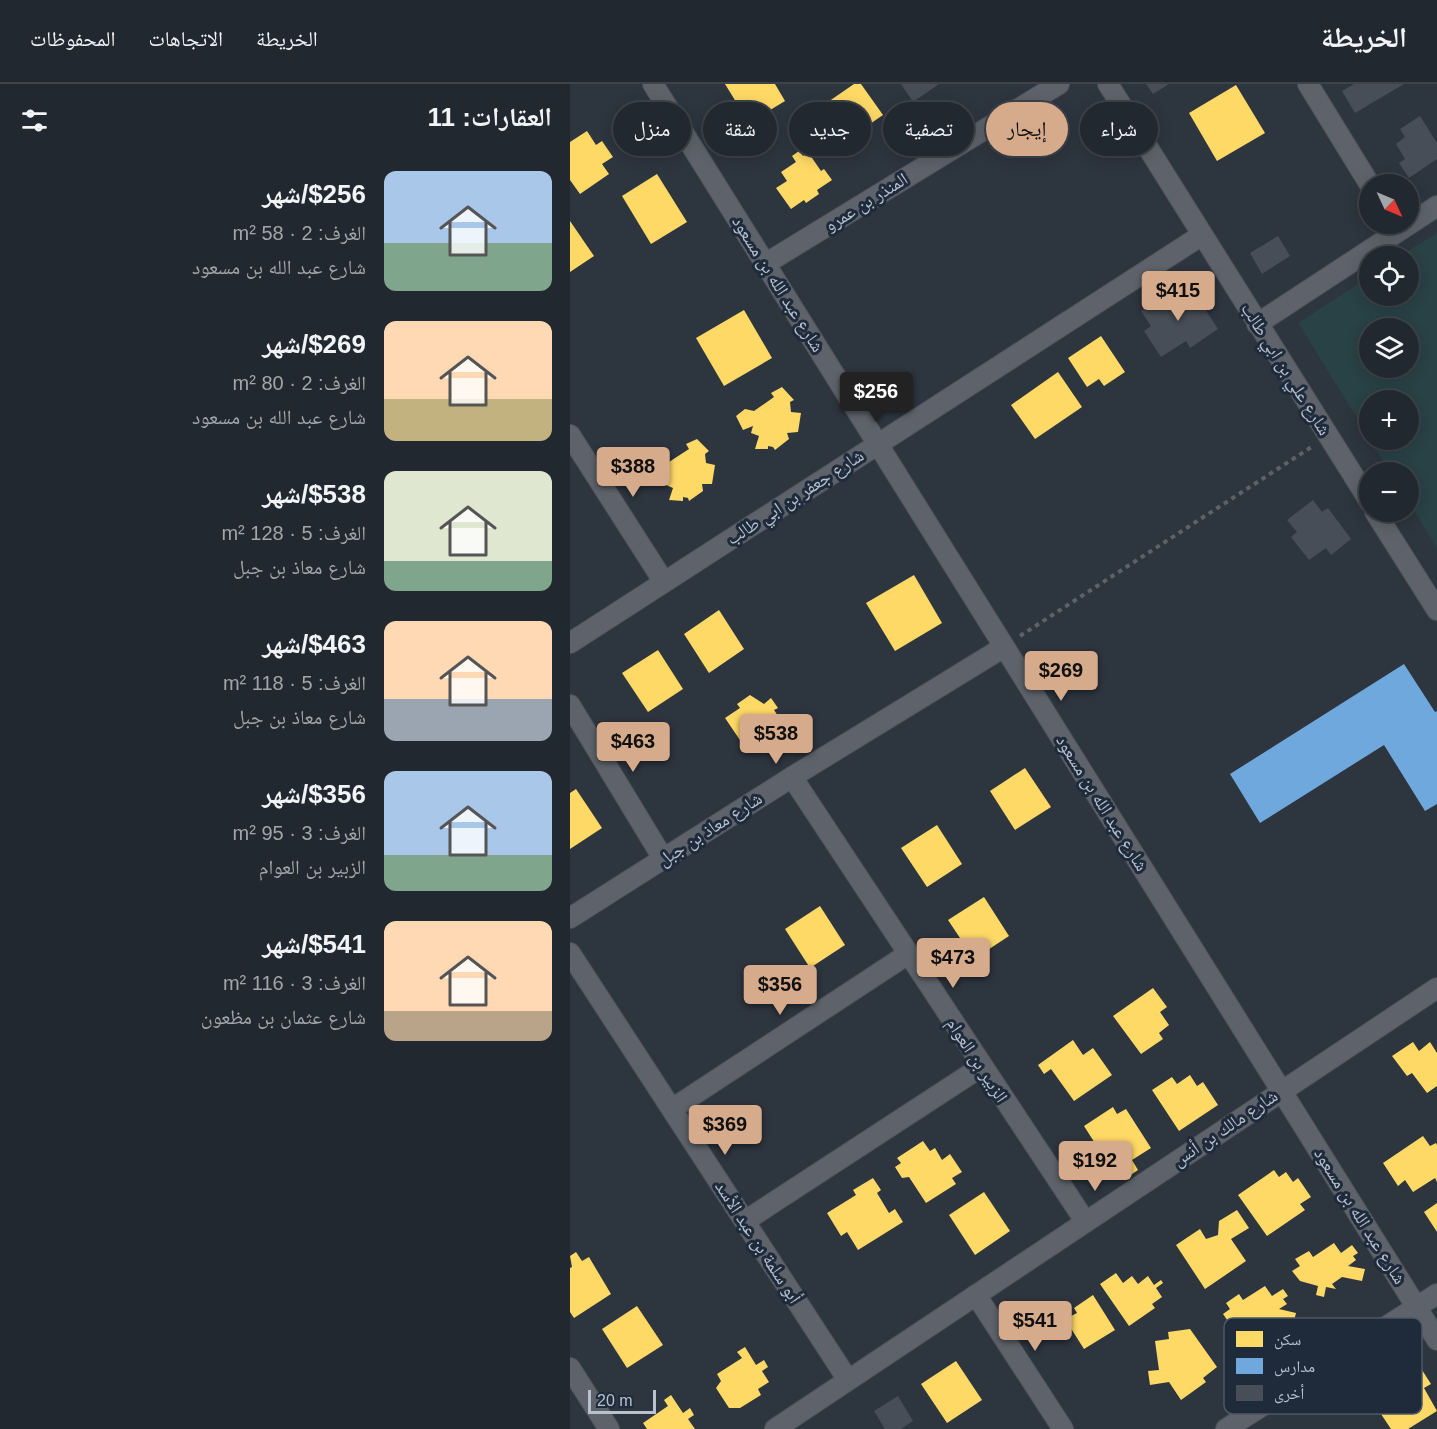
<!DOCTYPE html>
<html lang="ar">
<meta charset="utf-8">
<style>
:root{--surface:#22282f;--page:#2a3037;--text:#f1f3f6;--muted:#a2a6aa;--line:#3f444b;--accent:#d6ab8b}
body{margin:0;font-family:Helvetica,"Noto Naskh Arabic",sans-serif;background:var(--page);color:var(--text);direction:rtl;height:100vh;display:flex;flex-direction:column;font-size:22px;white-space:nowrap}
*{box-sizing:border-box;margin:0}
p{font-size:20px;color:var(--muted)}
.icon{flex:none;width:33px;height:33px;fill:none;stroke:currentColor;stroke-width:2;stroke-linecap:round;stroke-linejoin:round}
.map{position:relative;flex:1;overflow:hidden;direction:ltr}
.sheet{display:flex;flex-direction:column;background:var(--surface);width:570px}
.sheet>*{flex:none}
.banner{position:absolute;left:18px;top:18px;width:570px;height:54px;direction:rtl;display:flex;gap:12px}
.needle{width:39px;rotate:134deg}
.buttons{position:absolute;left:789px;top:90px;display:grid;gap:12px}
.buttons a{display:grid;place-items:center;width:60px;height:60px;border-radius:50%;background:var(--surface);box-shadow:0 3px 15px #0003,0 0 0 2px var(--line);font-size:30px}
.scale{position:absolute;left:18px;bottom:15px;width:68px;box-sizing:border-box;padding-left:6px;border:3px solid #b8c1ce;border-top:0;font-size:16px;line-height:21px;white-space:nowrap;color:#b8c1ce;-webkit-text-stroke:4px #1f2b3b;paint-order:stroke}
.price{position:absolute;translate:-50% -51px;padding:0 14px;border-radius:6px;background:var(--accent);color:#111;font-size:20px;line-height:39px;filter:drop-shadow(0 2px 3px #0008)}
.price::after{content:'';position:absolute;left:50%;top:36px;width:18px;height:14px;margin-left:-9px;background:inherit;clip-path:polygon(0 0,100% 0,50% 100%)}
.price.current{background:#222;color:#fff}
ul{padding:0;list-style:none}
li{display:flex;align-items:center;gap:18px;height:150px;padding:0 18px}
li span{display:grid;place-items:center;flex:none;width:168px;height:120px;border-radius:12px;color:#555}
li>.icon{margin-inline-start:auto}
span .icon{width:72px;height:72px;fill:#fffc;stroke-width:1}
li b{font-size:26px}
h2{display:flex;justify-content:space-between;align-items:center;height:72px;padding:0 18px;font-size:26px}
.chip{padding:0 21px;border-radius:27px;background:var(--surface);box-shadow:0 3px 15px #0003,0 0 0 2px var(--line);font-size:21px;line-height:54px}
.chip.current{background:var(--accent);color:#111}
header{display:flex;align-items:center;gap:36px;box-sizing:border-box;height:84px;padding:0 30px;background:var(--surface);border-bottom:2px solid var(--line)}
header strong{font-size:28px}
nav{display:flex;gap:33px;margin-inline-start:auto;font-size:21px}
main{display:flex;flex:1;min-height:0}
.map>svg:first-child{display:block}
.green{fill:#294246;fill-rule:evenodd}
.homes{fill:#ffd966}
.schools{fill:#6fa8dc}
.building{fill:#474e57}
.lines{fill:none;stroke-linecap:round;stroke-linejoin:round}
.street-casing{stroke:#4c5159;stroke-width:22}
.path{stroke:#5b6268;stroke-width:4;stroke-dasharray:4.5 4.5;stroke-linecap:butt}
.street{stroke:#5e636b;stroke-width:20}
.labels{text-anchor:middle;stroke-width:6;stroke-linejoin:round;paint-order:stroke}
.street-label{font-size:18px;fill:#b8c1ce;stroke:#1f2b3b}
.key{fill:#1f2b3b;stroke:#4d5867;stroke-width:1.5}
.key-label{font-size:16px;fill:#b8c1ce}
</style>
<header>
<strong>الخريطة</strong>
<nav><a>الخريطة</a><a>الاتجاهات</a><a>المحفوظات</a></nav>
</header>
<main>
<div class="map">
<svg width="867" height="1345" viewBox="0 0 867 1345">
<rect width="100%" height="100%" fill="#2d353f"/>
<!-- green -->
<path class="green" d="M867,149v315l-28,-46 -1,-30h-18l-20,-32h38v-40h-38v39l-72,-116 71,-46 1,19h38v-40h-8zM800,244h38v40h-38z"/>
<!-- homes -->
<g class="homes">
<polygon points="155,0 205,0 215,17 179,39"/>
<polygon points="284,0 291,0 313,31 265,64 242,29"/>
<polygon points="666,1 695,49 647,77 619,29"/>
<polygon points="17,47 26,61 32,57 43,73 32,80 39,90 10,110 0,96 0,58"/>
<polygon points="229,67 233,72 238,68 251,87 254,85 262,96 247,106 249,110 236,119 234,116 221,125 206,104 217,97 211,88 226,78 222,72"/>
<polygon points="87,90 117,138 81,160 52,112"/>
<polygon points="0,137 24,172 0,188"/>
<polygon points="174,226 202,274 154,302 126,254"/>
<polygon points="531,252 555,288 534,302 529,295 517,303 498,274"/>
<polygon points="488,288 512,323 465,355 441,321"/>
<polygon points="212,303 224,316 220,318 221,328 231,329 228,348 217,349 219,355 205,366 203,363 198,362 198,365 185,365 189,352 181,349 183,342 173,346 166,332 175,325 184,327 204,313 201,309"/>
<polygon points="127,355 139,367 135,370 136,379 145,381 142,400 132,400 133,407 119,417 118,414 113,413 113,417 99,416 103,404 96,401 98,394 88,397 80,384 90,377 99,378 119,365 116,360"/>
<polygon points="344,491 372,539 325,567 296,519"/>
<polygon points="149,526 174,565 139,589 114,550"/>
<polygon points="88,566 113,605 78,628 52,589"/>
<polygon points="180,611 194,620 201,614 208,624 204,626 212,638 199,647 203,652 191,660 186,654 174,662 155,634 170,624 167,620"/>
<polygon points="455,684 481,723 445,746 420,707"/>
<polygon points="6,705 32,744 0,765 0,709"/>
<polygon points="367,741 392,780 357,803 331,764"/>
<polygon points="414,813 439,852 404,875 378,836"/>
<polygon points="250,822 275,861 240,884 215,845"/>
<polygon points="583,904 597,923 590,928 599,941 589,949 593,955 571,970 543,932"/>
<polygon points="503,956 513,971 523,964 542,991 504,1017 481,985 474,990 468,981"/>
<polygon points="843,958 849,967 860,958 867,969 867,1002 857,1009 842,989 837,992 822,972"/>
<polygon points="620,991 627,1002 633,998 648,1021 609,1047 582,1006 602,993 607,1000"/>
<polygon points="543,1023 547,1030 556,1025 581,1064 562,1076 568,1086 559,1092 538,1058 528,1064 514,1042"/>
<polygon points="853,1052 860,1062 866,1059 867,1061 867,1098 865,1094 843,1108 835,1096 828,1102 813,1079"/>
<polygon points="353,1057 360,1067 365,1064 372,1076 380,1070 392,1088 382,1094 386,1100 356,1119 339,1093 332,1094 325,1083 331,1079 327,1074"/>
<polygon points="704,1086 709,1093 716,1088 723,1098 728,1094 741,1113 730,1120 735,1126 697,1152 668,1111"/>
<polygon points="303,1094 311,1106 307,1109 319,1129 325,1125 333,1138 288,1166 277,1148 271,1152 257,1129 286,1111 283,1106"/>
<polygon points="414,1108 440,1147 405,1171 379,1131"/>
<polygon points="867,1119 867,1148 854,1128"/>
<polygon points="667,1126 679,1144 661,1155 676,1177 635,1205 606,1161 630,1145 636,1155 648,1151 649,1137"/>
<polygon points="764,1159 771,1169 782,1161 788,1169 783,1172 786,1176 778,1182 795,1185 792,1197 772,1193 762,1200 766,1205 756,1203 754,1213 746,1211 748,1202 730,1197 722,1187 730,1182 725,1175 739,1167 743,1173"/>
<polygon points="6,1168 12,1177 19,1173 41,1210 4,1234 0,1228 0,1184 2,1183 0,1172"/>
<polygon points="546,1189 553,1199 562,1192 568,1200 578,1192 584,1201 591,1196 593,1199 586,1204 592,1213 582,1220 585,1224 559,1242 530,1200"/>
<polygon points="695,1202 702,1212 713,1205 718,1212 713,1215 717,1220 709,1225 726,1229 723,1241 703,1236 693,1243 697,1248 687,1246 685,1256 677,1254 679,1245 660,1240 653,1230 660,1225 656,1219 669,1210 673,1216"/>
<polygon points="523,1211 545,1246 514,1265 495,1235 507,1229 504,1224"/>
<polygon points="67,1222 93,1261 57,1284 32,1245"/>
<polygon points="620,1245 647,1283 633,1294 636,1298 611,1316 599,1298 580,1301 578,1287 589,1286 585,1257 599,1255 598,1248"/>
<polygon points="175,1263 186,1281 194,1276 198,1283 192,1287 199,1298 188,1305 191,1311 170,1324 159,1324 146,1304 151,1297 147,1290 172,1274 167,1268"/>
<polygon points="386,1277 412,1316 377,1339 351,1300"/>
<polygon points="852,1286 861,1300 854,1304 867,1327 838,1345 821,1345 811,1330 828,1319 820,1306"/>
<polygon points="101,1311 113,1329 120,1324 124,1331 118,1335 125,1345 77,1345 73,1339 98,1322 94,1316"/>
</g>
<!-- schools -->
<polygon class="schools" points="834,580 865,628 867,627 867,720 855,727 814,661 690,739 660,690"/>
<!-- building -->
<g class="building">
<polygon points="331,0 369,0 343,18"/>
<polygon points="576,0 599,0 583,10"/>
<polygon points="784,0 834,0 785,29 772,7"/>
<polygon points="850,32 867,59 867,75 839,94 829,79 835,75 826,60 835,53 830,45"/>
<polygon points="708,152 720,172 692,190 680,169"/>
<polygon points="608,203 622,205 648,245 620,264 616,257 591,273 574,247 581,242 571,227 586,217 592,219 605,212 602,206"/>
<polygon points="743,416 752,428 758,424 781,455 761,471 756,464 739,476 721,453 727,448 717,436"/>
<polygon points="328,1312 343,1337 331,1345 315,1345 304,1327"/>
</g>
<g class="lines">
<defs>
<g id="street">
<polyline points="83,0 867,1256"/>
<polyline points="538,0 800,418"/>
<polyline points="738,0 800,101"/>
<polyline points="195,180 489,0"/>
<polyline points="687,240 867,122"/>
<polyline points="0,351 94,498"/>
<polyline points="805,428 867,526"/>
<polyline points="0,559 632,151"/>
<polyline points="0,621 94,776"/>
<polyline points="222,693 515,1137"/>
<polyline points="0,834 222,693 434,563"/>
<polyline points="0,869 278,1296"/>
<polyline points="102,1025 338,870"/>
<polyline points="175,1137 411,983"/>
<polyline points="406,1211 493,1345"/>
<polyline points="0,1284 39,1345"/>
<polyline points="205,1345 867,904"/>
<polyline points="656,1345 867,1210"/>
</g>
</defs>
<!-- street casing -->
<use href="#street" class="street-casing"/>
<!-- path -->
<polyline class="path" points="450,552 743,362"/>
<!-- street -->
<use href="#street" class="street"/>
</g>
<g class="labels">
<!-- street labels -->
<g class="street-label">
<text transform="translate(296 118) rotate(-32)" y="6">المنذر بن عمرو</text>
<text transform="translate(208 200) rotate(58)" y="6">شارع عبد الله بن مسعود</text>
<text transform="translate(716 285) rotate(58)" y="6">شارع علي بن ابي طالب</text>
<text transform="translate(225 413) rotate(-33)" y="6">شارع جعفر بن ابي طالب</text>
<text transform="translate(532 719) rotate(58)" y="6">شارع عبد الله بن مسعود</text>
<text transform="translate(140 745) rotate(-33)" y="6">شارع معاذ بن جبل</text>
<text transform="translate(407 976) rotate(57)" y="6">الزبير بن العوام</text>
<text transform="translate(655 1044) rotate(-34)" y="6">شارع مالك بن أنس</text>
<text transform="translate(790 1132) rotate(58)" y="6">شارع عبد الله بن مسعود</text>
<text transform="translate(188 1158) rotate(57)" y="6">أبو سلمة بن عبد الأسد</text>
</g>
</g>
<!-- legend -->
<rect x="654" y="1234" width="198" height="96" rx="9" class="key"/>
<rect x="666" y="1247" width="27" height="16" fill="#ffd966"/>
<rect x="666" y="1274" width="27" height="16" fill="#6fa8dc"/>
<rect x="666" y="1301" width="27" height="16" fill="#474e57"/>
<g class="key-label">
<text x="704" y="1261">سكن</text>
<text x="704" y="1288">مدارس</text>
<text x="704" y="1315">أخرى</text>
</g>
</svg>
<div class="buttons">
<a><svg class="needle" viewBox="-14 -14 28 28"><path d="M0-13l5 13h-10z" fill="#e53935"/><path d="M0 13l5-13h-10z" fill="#a2a6aa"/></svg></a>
<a><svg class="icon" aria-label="locate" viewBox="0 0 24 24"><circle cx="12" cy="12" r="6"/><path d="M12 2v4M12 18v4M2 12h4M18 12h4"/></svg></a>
<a><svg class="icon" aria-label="layers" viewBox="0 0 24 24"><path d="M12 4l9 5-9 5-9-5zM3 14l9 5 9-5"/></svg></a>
<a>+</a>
<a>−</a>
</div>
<div class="scale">20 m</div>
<b class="price" style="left:608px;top:238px">$415</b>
<b class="price current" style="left:306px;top:339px">$256</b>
<b class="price" style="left:63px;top:414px">$388</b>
<b class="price" style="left:491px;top:618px">$269</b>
<b class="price" style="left:206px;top:681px">$538</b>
<b class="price" style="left:63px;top:689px">$463</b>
<b class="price" style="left:383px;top:905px">$473</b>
<b class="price" style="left:210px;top:932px">$356</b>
<b class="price" style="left:155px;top:1072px">$369</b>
<b class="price" style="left:525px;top:1108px">$192</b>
<b class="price" style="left:465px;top:1268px">$541</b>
<div class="banner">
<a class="chip">شراء</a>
<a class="chip current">إيجار</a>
<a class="chip">تصفية</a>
<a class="chip">جديد</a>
<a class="chip">شقة</a>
<a class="chip">منزل</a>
</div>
</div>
<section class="sheet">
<h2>العقارات: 11<svg class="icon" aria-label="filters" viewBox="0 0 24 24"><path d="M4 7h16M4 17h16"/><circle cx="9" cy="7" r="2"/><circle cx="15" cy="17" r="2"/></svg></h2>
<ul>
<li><span style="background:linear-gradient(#a9c7e8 60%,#7fa58c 0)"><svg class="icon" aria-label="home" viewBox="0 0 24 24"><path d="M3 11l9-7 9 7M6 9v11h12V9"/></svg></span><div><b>$256/شهر</b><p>الغرف: 2 · 58 m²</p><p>شارع عبد الله بن مسعود</p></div></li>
<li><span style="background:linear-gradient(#ffd9b3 65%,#c2b280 0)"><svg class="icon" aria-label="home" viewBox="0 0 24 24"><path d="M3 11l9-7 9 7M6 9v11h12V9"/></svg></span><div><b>$269/شهر</b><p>الغرف: 2 · 80 m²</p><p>شارع عبد الله بن مسعود</p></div></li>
<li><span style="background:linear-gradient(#dfe7d0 75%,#7fa58c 0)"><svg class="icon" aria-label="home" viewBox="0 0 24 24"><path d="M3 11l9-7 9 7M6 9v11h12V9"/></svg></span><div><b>$538/شهر</b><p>الغرف: 5 · 128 m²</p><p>شارع معاذ بن جبل</p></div></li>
<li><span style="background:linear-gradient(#ffd9b3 65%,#9aa5b1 0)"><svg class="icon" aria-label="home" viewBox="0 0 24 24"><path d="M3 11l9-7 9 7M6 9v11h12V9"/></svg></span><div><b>$463/شهر</b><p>الغرف: 5 · 118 m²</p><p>شارع معاذ بن جبل</p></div></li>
<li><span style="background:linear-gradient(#a9c7e8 70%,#7fa58c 0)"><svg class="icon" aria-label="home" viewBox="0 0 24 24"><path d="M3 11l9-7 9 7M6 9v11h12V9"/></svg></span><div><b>$356/شهر</b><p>الغرف: 3 · 95 m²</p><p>الزبير بن العوام</p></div></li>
<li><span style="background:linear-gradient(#ffd9b3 75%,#b9a48a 0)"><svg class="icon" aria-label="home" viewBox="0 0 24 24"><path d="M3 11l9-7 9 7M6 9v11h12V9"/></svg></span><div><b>$541/شهر</b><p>الغرف: 3 · 116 m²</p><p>شارع عثمان بن مظعون</p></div></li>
</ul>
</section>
</main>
